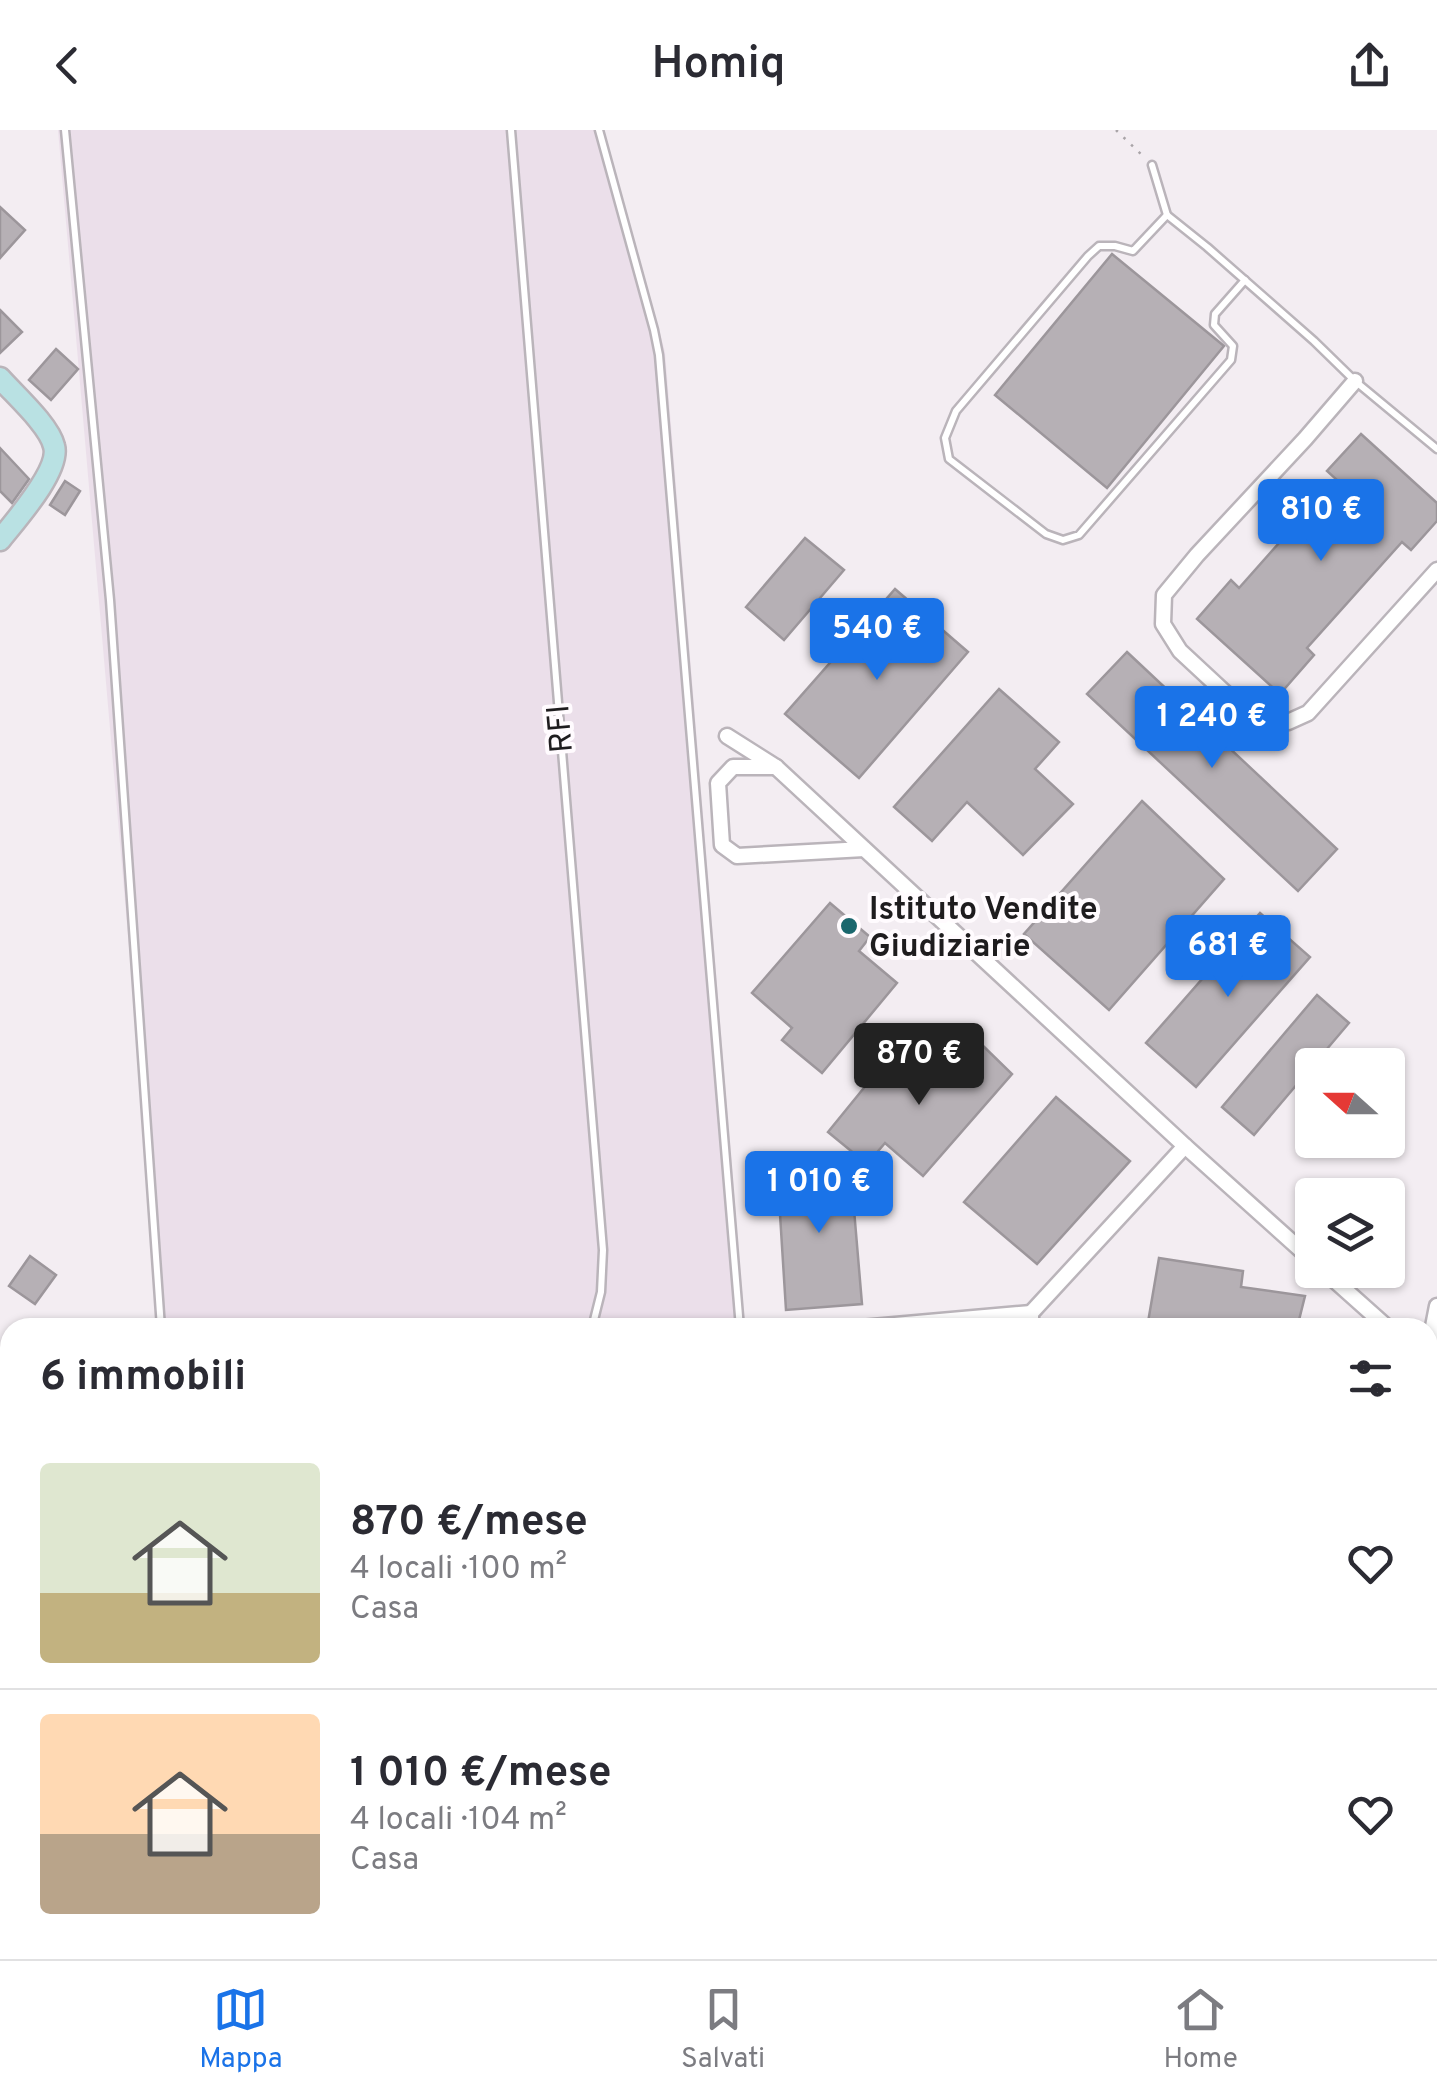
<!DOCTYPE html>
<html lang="it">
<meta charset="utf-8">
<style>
:root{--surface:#fff;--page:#f7f7f7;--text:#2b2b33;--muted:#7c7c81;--line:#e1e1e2;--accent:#1a73e8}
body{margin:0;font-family:Overpass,sans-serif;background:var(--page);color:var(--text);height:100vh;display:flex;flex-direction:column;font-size:38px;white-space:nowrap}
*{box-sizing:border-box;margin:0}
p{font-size:32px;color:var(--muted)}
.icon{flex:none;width:55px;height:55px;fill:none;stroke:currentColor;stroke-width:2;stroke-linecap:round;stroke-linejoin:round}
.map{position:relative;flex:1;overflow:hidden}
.drawer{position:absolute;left:0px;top:1188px;width:1438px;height:642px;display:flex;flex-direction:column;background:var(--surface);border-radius:30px 30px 0 0;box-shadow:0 2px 8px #0004}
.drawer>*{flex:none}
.needle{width:65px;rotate:291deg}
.tools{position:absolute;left:1295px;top:918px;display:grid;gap:20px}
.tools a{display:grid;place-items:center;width:110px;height:110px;border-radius:10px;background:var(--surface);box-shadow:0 2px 8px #0004;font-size:50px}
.price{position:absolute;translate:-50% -85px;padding:0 22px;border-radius:10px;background:var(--accent);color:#fff;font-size:32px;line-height:65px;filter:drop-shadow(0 2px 5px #0008)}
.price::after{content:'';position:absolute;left:50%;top:60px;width:30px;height:22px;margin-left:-15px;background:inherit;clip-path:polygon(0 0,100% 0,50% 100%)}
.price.selected{background:#222;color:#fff}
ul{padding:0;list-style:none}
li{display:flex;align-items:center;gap:30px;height:250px;padding:0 40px}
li+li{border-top:2px solid var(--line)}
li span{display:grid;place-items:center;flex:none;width:280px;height:200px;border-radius:10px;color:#555}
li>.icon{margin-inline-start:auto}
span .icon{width:120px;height:120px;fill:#fffc;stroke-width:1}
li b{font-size:42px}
h2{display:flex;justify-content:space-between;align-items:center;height:120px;padding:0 40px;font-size:42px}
header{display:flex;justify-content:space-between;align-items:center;height:130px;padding:0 40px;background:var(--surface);font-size:45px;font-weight:600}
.tabs{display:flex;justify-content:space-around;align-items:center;height:140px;border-top:2px solid var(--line);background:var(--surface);font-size:28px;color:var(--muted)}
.tabs a{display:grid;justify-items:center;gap:5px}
.tabs .selected{color:var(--accent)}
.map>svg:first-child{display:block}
.built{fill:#ebdfea}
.building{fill:#b6b0b5;stroke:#9c969b;stroke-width:2.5}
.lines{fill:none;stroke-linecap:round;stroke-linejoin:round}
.lane-casing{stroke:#bab4ba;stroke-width:11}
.street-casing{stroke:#bab4ba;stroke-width:19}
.secondary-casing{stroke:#bab4ba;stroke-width:25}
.path{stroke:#a9a4a8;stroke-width:2.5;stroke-dasharray:2.5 8;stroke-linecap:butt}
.lane{stroke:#fff;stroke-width:6}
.street{stroke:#fff;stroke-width:14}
.secondary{stroke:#b9e1e3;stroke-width:20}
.poi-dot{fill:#1a676d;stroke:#fffbfe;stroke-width:4}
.labels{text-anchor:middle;stroke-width:8;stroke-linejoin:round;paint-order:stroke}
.street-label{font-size:32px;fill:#1e1c1e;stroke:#fffbfe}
.poi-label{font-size:32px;font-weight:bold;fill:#1e1c1e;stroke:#fffbfe;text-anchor:start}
</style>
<header><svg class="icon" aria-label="back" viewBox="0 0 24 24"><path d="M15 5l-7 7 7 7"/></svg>Homiq<svg class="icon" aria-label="share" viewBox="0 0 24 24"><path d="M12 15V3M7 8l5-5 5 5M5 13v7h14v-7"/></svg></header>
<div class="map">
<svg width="1437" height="1829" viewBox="0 0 1437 1829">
<rect width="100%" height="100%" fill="#f3edf2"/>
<!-- built -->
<g class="built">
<polygon points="58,0 604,0 665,222 745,1197 162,1197"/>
<polygon points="183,1820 798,1820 799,1829 184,1829"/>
</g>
<!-- building -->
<g class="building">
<polygon points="0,77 25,100 0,128"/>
<polygon points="1112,124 1224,216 1107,358 995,265"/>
<polygon points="0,180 22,202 0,223"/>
<polygon points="56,219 78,239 51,270 29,250"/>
<polygon points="1361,304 1437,373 1437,391 1411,420 1402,412 1307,518 1314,525 1280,564 1197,489 1231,450 1239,458 1336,349 1327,341"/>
<polygon points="0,318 29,349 12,373 0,361"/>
<polygon points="65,351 80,361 65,385 50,375"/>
<polygon points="805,408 844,440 784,510 746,477"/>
<polygon points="895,459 968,522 859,648 785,584"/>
<polygon points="1127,522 1337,719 1298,761 1087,564"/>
<polygon points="999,559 1059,612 1035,639 1073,674 1023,725 967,672 932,711 894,677"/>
<polygon points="1142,671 1224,749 1109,880 1024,804"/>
<polygon points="830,773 870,807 859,821 897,853 822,943 782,910 792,898 752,863"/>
<polygon points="1260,783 1310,827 1196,957 1146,913"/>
<polygon points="1317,865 1349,893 1254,1005 1222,977"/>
<polygon points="978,911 1012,944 923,1046 885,1013 867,1034 828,1002 894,921 937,956"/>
<polygon points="1056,967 1130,1031 1037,1134 964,1072"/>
<polygon points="850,1032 862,1174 786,1180 777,1036"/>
<polygon points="30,1126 56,1145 35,1174 9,1156"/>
<polygon points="1159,1128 1243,1141 1241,1157 1305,1166 1297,1198 1147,1198"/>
</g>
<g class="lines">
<defs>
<g id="lane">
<polyline points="65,0 110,470 161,1198"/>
<polyline points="511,0 603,1120 601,1162 592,1198"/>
<polyline points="599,0 654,200 659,225 740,1198"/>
<polyline points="1152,35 1167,85 1207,117 1314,211 1355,251 1437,319"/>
<polyline points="1167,85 1133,121 1115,116 1099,116 1088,126 956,281 945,308 949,329 1046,404 1063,410 1079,405 1231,230 1233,216 1214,195 1215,184 1245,150"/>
<polyline points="791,1820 791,1829"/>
</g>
<g id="street">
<polyline points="1355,251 1305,309 1197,425 1164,465 1163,494 1180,521 1250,586 1266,595 1288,592 1308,583 1437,440"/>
<polyline points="727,606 776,637 1185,1016 1312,1130"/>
<polyline points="776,637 733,637 718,653 722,715 737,726 864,719"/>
<polyline points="1323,1140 1388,1198"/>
<polyline points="861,1198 1031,1183"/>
<polyline points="1031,1198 1031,1183 1185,1016"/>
<polyline points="1428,1222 1437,1176"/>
<polyline points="1428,1233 1437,1239"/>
<polyline points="1020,1829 1020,1820"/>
<polyline points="1338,1829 1339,1820"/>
</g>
<path id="secondary" d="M0,248c15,17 49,47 54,68 7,24 -39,75 -54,94"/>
</defs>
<!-- lane casing -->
<use href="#lane" class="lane-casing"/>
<!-- street casing -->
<use href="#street" class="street-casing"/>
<!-- secondary casing -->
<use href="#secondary" class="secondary-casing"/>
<!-- path -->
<g class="path">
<polyline points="1116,0 1144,27"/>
<polyline points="1428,1278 1430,1267"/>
</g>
<!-- lane -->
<use href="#lane" class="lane"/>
<!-- street -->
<use href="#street" class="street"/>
<!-- secondary -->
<use href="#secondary" class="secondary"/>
</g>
<!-- markers -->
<circle class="poi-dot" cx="849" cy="796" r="10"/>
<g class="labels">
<!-- street labels -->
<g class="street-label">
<text transform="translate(559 599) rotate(-95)" y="11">RFI</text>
</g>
<!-- poi labels -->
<g class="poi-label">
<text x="869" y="789">Istituto Vendite<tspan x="869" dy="37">Giudiziarie</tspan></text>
</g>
</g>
</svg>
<div class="tools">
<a><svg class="needle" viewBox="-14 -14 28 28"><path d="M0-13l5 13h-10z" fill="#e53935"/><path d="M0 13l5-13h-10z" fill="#7c7c81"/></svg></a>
<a><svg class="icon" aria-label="layers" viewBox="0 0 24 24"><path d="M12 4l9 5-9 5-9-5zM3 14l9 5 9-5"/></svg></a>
</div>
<b class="price" style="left:1321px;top:434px">810 €</b>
<b class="price" style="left:877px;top:553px">540 €</b>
<b class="price" style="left:1212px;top:641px">1 240 €</b>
<b class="price" style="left:1228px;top:870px">681 €</b>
<b class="price selected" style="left:919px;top:978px">870 €</b>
<b class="price" style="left:819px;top:1106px">1 010 €</b>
<section class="drawer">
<h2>6 immobili<svg class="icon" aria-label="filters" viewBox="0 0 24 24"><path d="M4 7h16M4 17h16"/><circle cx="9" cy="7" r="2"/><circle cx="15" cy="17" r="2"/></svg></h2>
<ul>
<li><span style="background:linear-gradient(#dfe7d0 65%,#c2b280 0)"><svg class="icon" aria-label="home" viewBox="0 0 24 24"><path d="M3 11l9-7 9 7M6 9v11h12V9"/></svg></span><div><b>870 €/mese</b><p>4 locali · 100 m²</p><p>Casa</p></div><svg class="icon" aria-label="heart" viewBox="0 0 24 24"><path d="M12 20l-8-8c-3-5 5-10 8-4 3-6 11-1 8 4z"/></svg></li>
<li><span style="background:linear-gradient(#ffd9b3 60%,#b9a48a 0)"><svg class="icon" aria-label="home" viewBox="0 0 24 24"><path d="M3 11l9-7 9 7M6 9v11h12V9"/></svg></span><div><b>1 010 €/mese</b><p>4 locali · 104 m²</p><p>Casa</p></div><svg class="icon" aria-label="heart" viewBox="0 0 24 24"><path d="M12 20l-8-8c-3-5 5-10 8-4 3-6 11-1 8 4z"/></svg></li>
</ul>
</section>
</div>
<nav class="tabs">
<a class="selected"><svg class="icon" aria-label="map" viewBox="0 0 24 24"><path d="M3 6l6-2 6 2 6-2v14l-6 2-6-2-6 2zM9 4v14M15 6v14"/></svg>Mappa</a>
<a><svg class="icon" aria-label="saved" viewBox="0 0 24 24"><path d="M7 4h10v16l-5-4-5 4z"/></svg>Salvati</a>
<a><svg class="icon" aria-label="home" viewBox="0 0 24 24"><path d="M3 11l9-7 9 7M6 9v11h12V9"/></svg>Home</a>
</nav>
